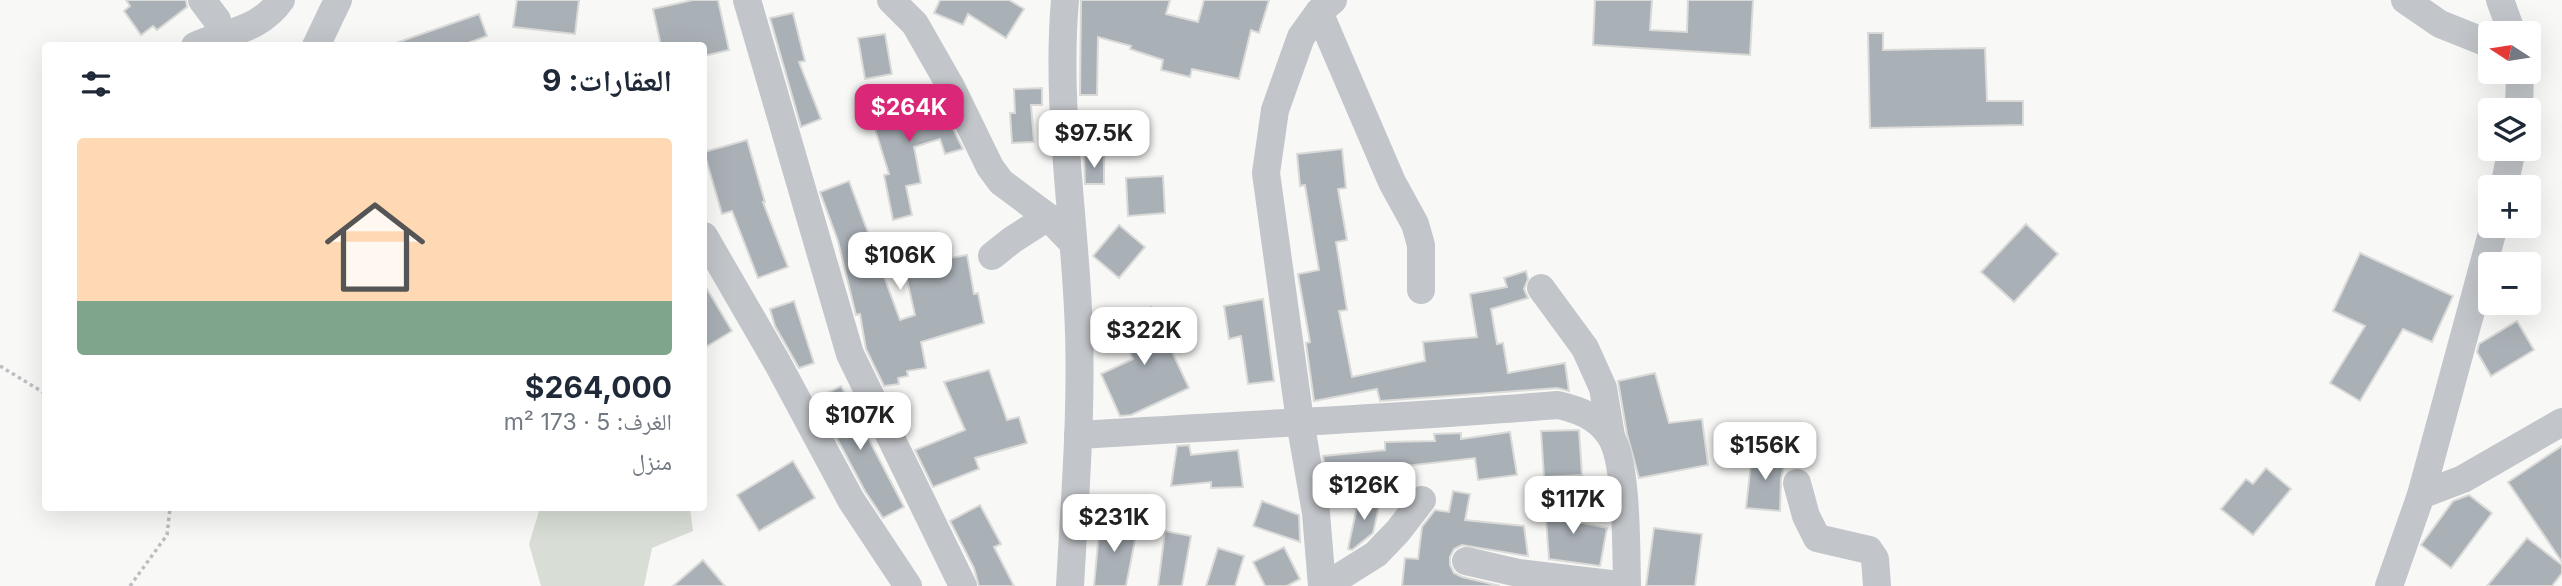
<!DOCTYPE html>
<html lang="ar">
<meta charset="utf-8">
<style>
:root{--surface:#fff;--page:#f2f2f3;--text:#1f2937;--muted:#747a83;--accent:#db2777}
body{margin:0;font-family:Inter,"Noto Naskh Arabic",sans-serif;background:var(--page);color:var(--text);direction:rtl;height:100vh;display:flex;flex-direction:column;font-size:26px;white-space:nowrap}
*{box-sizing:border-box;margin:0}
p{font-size:23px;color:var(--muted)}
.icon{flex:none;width:38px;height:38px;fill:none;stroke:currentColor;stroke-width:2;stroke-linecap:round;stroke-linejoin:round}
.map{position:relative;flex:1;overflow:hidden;direction:ltr}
.drawer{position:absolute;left:42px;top:42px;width:665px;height:469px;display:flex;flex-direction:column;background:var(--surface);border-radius:7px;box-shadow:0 7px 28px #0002;direction:rtl}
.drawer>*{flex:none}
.needle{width:46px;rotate:282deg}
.buttons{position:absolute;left:2478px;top:21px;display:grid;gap:14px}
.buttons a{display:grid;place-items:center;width:63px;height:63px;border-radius:7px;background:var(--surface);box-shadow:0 7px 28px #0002;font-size:35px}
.price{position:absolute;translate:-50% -60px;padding:0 16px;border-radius:14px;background:#fff;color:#222;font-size:23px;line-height:46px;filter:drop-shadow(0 2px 4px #0008)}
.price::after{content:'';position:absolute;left:50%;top:42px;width:21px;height:16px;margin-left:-10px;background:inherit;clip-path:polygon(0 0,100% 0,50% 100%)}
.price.active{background:var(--accent);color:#fff}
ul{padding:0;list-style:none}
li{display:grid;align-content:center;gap:14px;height:371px;padding:0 35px}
li span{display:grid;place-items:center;height:217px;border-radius:7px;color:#555}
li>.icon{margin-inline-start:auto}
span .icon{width:126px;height:126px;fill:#fffc;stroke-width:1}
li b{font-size:30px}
h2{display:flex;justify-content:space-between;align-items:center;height:84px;padding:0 35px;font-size:30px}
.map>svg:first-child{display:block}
.green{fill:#d8ddd5}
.building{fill:#a9b0b6;stroke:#dadad8;stroke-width:2}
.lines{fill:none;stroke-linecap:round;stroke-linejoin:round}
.path{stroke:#bcbec1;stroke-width:3.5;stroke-dasharray:3.5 3.5;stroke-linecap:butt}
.minor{stroke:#c2c5c9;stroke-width:28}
</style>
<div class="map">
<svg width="2562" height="586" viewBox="0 0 2562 586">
<rect width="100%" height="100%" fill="#f8f8f6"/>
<!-- green -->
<polygon class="green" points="540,508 690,508 693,531 652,548 644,586 541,586 529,544"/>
<!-- building -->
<g class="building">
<polygon points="126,0 186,0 187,7 157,30 153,26 141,35 124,11 130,6"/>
<polygon points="517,0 579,0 575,34 513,27"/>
<polygon points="693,0 718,0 729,50 704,56 704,46 661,46 653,9"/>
<polygon points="940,0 1009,0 1024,9 1006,38 968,14 963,25 934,13"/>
<polygon points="1081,0 1170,0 1166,14 1198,22 1204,0 1269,0 1259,33 1251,30 1239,79 1192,69 1190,77 1161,70 1163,60 1130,49 1131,46 1098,37 1097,95 1080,95"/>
<polygon points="1595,0 1652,0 1650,30 1687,32 1688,0 1753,0 1750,55 1593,45"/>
<polygon points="793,13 805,61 799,62 821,119 801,127 770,18"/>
<polygon points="479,14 487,36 460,46 396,46 396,43"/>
<polygon points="1868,33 1883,33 1883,50 1985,48 1987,101 2023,101 2023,125 1870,128"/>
<polygon points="885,34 892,74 865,79 858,38"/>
<polygon points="1042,88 1042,105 1031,105 1034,142 1012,143 1010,113 1015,113 1014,89"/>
<polygon points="923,93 930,114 944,110 963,149 945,154 940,139 914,147 921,183 906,186 912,215 893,220 884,175 889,174 869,110"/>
<polygon points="747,140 765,202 763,202 788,267 758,278 732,211 722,214 704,152"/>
<polygon points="1342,149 1346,188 1338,189 1347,240 1336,242 1347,310 1339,311 1352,377 1425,361 1423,342 1477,337 1470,294 1507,287 1504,278 1526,271 1528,279 1524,289 1528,298 1491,309 1497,344 1503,343 1508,373 1565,363 1569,391 1557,388 1380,401 1377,389 1314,401 1306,343 1310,342 1298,274 1319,270 1305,185 1300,186 1297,154"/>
<polygon points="1084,156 1104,156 1104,184 1085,184"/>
<polygon points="1163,176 1165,213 1128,216 1126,178"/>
<polygon points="849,181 900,320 915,315 900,248 930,243 933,261 967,255 974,294 978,293 984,323 921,342 926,368 907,371 908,376 898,378 899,384 884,386 866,349 860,314 856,315 838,241 820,192"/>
<polygon points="2026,224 2058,254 2014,302 1981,272"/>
<polygon points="1119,225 1145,247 1119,278 1093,256"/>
<polygon points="2360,253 2453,296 2432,342 2403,329 2360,401 2330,383 2365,326 2333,311"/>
<polygon points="704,284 732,331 704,348"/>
<polygon points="1263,299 1274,381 1248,384 1241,336 1229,339 1224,306"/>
<polygon points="794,301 814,363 799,368 775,326 770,309"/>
<polygon points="1151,307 1189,388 1131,415 1120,416 1101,374 1133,359 1116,323"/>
<polygon points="2517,321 2534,350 2491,376 2477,352 2479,344"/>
<polygon points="989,370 1007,420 1019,417 1027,443 975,458 979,469 933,487 915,450 965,430 944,382"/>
<polygon points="1655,373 1669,423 1702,419 1708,465 1639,478 1627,434 1618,381"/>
<polygon points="841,386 904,507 883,518 865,491 816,399"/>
<polygon points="1579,430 1582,475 1544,477 1541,431"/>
<polygon points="1510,432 1517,475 1478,480 1475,458 1326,475 1323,456 1385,450 1385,442 1435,441 1434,434 1461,433 1461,439"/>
<polygon points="1189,445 1191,455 1238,450 1243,487 1211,488 1211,482 1171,486 1177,446"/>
<polygon points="2562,446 2562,562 2508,482"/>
<polygon points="1752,453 1786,457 1781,479 1780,511 1746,508"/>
<polygon points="793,461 815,498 759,531 737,495"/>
<polygon points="2266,468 2291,489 2253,535 2221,509 2246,479 2253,484"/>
<polygon points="1453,491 1470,494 1465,520 1524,526 1528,556 1462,545 1454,549 1450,557 1450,565 1454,573 1462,577 1500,586 1402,586 1405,558 1418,559 1422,527 1435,510 1449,512"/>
<polygon points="2469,495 2492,513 2451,568 2421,545 2453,501"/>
<polygon points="1359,497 1380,502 1373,533 1352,550 1348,549"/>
<polygon points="1262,501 1299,515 1300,542 1253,526"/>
<polygon points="1565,501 1582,504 1578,522 1607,528 1600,566 1549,559 1545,505 1564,508"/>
<polygon points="980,505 1001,544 994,547 1014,586 979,586 974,568 950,521"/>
<polygon points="1100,521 1138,525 1126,586 1094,586"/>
<polygon points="1654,528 1702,534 1695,586 1646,586"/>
<polygon points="1165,531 1191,536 1182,586 1158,586"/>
<polygon points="2527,538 2562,565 2562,573 2552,586 2487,586"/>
<polygon points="1284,547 1300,579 1287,586 1265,586 1253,562"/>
<polygon points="1218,548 1244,556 1235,586 1206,586"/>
<polygon points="703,560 725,586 673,586"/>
</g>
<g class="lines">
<!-- path -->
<g class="path">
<polyline points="0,366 46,394"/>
<polyline points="130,586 167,535 170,508"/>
</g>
<!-- minor -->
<g class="minor">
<polyline points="202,0 217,20 221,35"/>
<polyline points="747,0 850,354 963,586"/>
<polyline points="891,0 915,24 951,87 990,167 1001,182 1048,217 1072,242"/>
<path d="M1065,0c-9,103 8,206 13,309 5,90 -3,186 -8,277"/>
<polyline points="2405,0 2440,24 2490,44"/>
<polyline points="2500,0 2512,33"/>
<polyline points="1319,12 1392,182 1415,224 1421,245 1421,290"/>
<path d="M195,46c33,-15 64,-15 86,-46"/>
<polyline points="316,46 338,0"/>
<polyline points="2519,110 2520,72"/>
<polyline points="2504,187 2512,149"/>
<polyline points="704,236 778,364 851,500 908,586"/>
<polyline points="992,256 1012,240 1048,217"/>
<polyline points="1541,288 1585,348 1603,388 1611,436"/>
<path d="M1078,435c160,-10 320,-17 480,-30 21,5 38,11 51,29 19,25 17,119 18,152"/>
<polyline points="1797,483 1806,516 1817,538 1869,550 1875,559 1877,586"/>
<polyline points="2421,495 2463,479 2562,422"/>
<polyline points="1466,561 1518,573 1627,586"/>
<polyline points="1322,586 1316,513 1300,421 1266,173 1275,110 1301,37 1319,12 1333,0"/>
<polyline points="1325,586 1376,554 1398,531 1422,500"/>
<polyline points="2389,586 2421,495 2494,226"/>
</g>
</g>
</svg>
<div class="buttons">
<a><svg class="needle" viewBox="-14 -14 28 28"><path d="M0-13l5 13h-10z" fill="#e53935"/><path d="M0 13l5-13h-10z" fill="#747a83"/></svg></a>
<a><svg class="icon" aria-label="layers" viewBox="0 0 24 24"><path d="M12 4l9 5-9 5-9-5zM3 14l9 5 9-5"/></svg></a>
<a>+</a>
<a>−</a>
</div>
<b class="price active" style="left:909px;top:144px">$264K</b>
<b class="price" style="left:1094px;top:170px">$97.5K</b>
<b class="price" style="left:900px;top:292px">$106K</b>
<b class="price" style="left:1144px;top:367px">$322K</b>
<b class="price" style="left:860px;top:452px">$107K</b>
<b class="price" style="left:1765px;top:482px">$156K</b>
<b class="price" style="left:1364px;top:522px">$126K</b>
<b class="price" style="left:1573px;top:536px">$117K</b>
<b class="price" style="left:1114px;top:554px">$231K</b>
<section class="drawer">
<h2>العقارات: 9<svg class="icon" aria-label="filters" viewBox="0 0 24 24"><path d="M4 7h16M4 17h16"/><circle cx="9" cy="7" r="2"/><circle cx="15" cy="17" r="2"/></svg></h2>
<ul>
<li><span style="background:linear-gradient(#ffd9b3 75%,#7fa58c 0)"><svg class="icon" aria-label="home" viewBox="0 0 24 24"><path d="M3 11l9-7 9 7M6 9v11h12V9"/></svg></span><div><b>$264,000</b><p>الغرف: 5 · 173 m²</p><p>منزل</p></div></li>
</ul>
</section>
</div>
